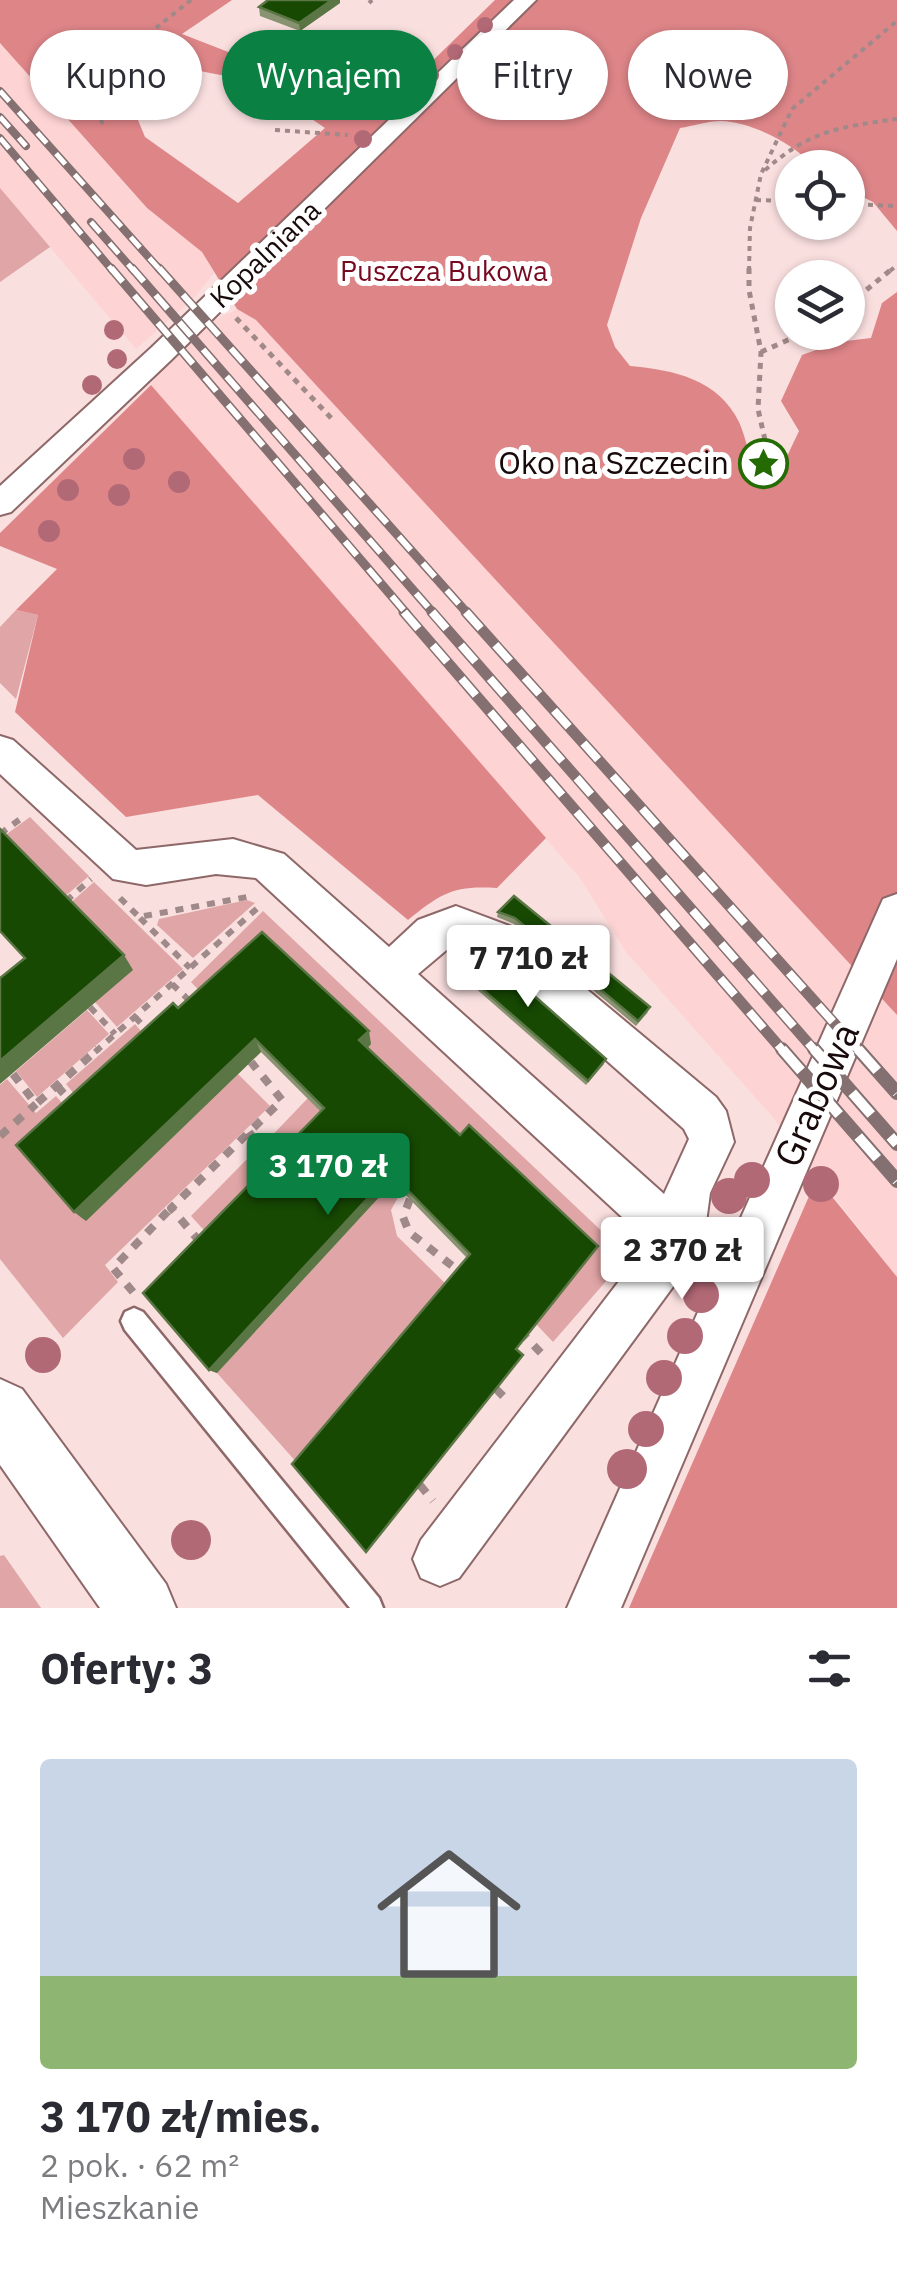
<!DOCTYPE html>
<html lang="pl">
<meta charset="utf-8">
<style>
:root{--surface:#fff;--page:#f2f2f3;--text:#2b2b33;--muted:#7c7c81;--line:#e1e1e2;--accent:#0b8043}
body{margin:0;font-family:"IBM Plex Sans",sans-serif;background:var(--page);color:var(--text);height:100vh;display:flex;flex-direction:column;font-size:38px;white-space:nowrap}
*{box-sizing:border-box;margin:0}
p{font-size:32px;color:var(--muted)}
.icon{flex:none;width:55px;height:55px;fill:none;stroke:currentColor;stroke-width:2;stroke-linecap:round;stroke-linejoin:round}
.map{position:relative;height:1608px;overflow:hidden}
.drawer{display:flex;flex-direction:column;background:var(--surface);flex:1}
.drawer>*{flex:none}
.banner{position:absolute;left:30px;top:30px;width:838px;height:90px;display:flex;gap:20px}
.buttons{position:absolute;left:775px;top:150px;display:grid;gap:20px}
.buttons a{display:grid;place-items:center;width:90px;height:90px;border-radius:50%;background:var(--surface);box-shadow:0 2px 8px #0004;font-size:50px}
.price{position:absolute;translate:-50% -85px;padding:0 22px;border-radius:10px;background:#fff;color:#222;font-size:32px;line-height:65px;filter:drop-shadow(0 2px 5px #0008)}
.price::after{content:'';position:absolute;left:50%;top:60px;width:30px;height:22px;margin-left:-15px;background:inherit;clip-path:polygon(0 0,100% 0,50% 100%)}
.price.active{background:var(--accent);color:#fff}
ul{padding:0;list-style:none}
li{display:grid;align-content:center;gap:20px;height:530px;padding:0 40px}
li+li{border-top:2px solid var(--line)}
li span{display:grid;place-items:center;height:310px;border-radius:10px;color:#555}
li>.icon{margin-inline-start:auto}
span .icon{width:180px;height:180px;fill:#fffc;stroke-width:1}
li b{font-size:42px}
h2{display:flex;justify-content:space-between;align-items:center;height:120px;padding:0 40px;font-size:42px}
.tag{padding:0 35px;border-radius:45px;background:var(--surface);box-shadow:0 2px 8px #0004;font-size:35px;line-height:90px}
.tag.active{background:var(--accent);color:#fff}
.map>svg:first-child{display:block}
.built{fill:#fed3d3}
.green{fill:#e0a5a6}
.forest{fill:#de8588;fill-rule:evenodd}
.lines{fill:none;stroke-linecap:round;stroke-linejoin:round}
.service-casing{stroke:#8e6868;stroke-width:5}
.minor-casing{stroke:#8e6868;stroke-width:4}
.tertiary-casing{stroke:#8e6868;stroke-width:4}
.path-far3{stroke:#9f8989;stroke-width:4;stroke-dasharray:5 5;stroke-linecap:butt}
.path-far2{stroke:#9f8989;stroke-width:5;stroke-dasharray:6 6;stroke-linecap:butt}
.path-far1{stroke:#9f8989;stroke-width:6;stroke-dasharray:8 8;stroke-linecap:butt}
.path{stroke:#9f8989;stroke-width:8;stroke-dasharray:10 10;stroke-linecap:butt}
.service{fill:#fff;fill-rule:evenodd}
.minor{fill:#fff;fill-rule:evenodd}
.tertiary{fill:#fff;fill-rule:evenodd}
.rail-far3-casing{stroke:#847070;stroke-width:8}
.rail-far2-casing{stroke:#847070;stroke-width:9}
.rail-far1-casing{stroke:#847070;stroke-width:11}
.rail-casing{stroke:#847070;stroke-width:14}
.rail-far3{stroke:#fff;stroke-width:5;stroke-dasharray:14;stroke-linecap:butt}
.rail-far2{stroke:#fff;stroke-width:6;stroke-dasharray:18;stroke-linecap:butt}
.rail-far1{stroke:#fff;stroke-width:8;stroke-dasharray:22;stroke-linecap:butt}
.rail{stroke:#fff;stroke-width:10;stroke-dasharray:29;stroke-linecap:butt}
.tree{fill:#b26976}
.wall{fill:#889471}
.shaded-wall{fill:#5b7645}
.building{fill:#174903;stroke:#5b7645;stroke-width:2.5}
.labels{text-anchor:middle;stroke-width:10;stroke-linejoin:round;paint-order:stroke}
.far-street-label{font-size:28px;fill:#180a0a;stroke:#fff}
.far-park-label{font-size:28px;fill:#770920;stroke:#fff}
.poi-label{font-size:32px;fill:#180a0a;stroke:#fff;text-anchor:end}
.near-street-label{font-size:38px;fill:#180a0a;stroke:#fff}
</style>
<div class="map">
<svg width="897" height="1608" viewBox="0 0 897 1608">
<rect width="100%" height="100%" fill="#fadfdf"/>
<!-- built -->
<g class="built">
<polygon points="0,43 146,208 202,252 214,273 195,297 136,349 0,188"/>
<polygon points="237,309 256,320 897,1015 897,1277 771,1115 626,952 580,878 151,385 157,375 215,320"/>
</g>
<!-- green -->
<g class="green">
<polygon points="0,188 50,247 0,282"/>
<polygon points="16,610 38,615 16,699 0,683 0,627"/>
<polygon points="30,817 89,876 63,898 0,839"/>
<polygon points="94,882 183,969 117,1027 95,1002 69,904"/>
<polygon points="247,900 255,903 193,958 157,925 159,919"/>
<polygon points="263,911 628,1256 553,1342 536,1324 459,1145 362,1053 371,1044 209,1001 191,982"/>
<polygon points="87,1010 109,1034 37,1097 16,1071"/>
<polygon points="135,1024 152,1044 84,1106 66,1084"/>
<polygon points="238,1074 270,1106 105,1265 118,1282 63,1338 0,1259 0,1085 7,1079 36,1113 56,1096 73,1116 86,1220"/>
<polygon points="308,1098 336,1127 283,1166 263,1145"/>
<polygon points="252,1154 274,1176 212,1239 191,1216"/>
<polygon points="383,1174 401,1192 391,1210 397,1236 448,1286 298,1464 217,1373 369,1208"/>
<polygon points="4,1555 41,1608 0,1608 0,1556"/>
</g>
<!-- forest -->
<g class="forest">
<path d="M0,0h232l-50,34 199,77 114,-111h402v231l-24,-29 -25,-12v-22l-33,-1c-20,-22 -62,-45 -94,-46 -13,0 -28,5 -41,7l-39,90 -34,107 8,22 15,19c44,4 88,13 109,56 7,15 8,31 18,45l23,4 19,-40 -18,-30 21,-46 36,-13 33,-4 11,-35 15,-11v723l-641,-695 -19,-11 -35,-57 -55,-44 -147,-165zM184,68l73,14 68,46 -87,75 -93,-66 -14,-34z"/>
<path d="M151,385l395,453 -49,50c-43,-3 -56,5 -89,32l-150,-125 -132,22 -111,-105 23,-97 -22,-5 41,-41 -57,-23v-13z"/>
<polygon points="817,1178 897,1277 897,1608 629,1608"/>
</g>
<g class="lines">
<defs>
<polygon id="service" points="134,1308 143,1312 379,1598 383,1608 350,1608 125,1330 121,1321 125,1312"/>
<g id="minor">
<polygon points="514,0 536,0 171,360 11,512 0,515 0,486 151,348"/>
<path d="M0,736l13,4 123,110 97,-11 51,15 105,93 29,-27 38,-14 56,21 204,170 10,14 8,31 -24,51 -5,37 22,19 156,-350 14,-5v65l-276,649h-54l139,-314 -23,-21 -224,305 -19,8 -19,-8 -8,-19 8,-19 228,-298 -393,-364 -40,-4 -70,11 -33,-6 -113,-105zM456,942l27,9 201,178 5,10 -25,55 -246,-220z"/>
</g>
<polygon id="tertiary" points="0,1379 22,1389 166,1584 176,1608 100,1608 0,1465"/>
</defs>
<!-- service casing -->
<use href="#service" class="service-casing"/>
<!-- minor casing -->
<use href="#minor" class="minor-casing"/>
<!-- tertiary casing -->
<use href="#tertiary" class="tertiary-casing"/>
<!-- path-far3 -->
<g class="path-far3">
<polyline points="369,3 372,0"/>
<path d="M103,124c-10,-18 -27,-38 -14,-57l58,-32 44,-35"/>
<polyline points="275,130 348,135"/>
<path d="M765,170c46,-40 74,-43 132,-51"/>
<polyline points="756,200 792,201"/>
<polyline points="848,204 897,206"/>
<polyline points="749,271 750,228 761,174 792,109 897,21"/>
<polyline points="890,271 897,265"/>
</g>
<!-- path-far2 -->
<g class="path-far2">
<polyline points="749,268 749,290 761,352 758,409 770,462"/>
<polyline points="848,305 893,268"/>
<polyline points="236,318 335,422"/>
<polyline points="761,352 806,332"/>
</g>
<!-- path-far1 -->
<g class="path-far1">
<polyline points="0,834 23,817"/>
<polyline points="120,898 139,917 247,897"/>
<polyline points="66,901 91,879"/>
<polyline points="140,918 190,968"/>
<polyline points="172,984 193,1004"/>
<polyline points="90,1007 115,1034"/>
<polyline points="135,1017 151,1034"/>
<polyline points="95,1052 261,905"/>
</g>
<!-- path -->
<g class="path">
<polyline points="13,1074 36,1104 98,1049"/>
<polyline points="57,1086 73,1104"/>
<polyline points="249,1132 275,1168"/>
<polyline points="0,1136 36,1104"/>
<polyline points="410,1199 403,1217 409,1232 460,1272"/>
<polyline points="200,1242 171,1208 282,1100 251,1062"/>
<polyline points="133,1292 113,1268 171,1208"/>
<polyline points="520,1331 543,1355"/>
<polyline points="496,1389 508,1401"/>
<polyline points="420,1485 433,1501"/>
</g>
<!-- service -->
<use href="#service" class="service"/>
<!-- minor -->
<use href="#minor" class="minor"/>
<!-- tertiary -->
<use href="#tertiary" class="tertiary"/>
<defs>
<g id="rail-far3">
<polyline points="0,91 161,271"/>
<polyline points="0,117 26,146"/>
<polyline points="0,138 113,271"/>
<polyline points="91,222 134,271"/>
</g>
<g id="rail-far2">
<polyline points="111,268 407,614"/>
<polyline points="132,268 434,614"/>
<polyline points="159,268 468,614"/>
</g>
<g id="rail-far1">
<polyline points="404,612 784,1052"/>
<polyline points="432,612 816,1052"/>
<polyline points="466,612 860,1052"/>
</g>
<g id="rail">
<polyline points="782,1049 897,1181"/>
<polyline points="814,1049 897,1144"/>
<polyline points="858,1049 897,1093"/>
</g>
</defs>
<!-- rail-far3 casing -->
<use href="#rail-far3" class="rail-far3-casing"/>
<!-- rail-far2 casing -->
<use href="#rail-far2" class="rail-far2-casing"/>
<!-- rail-far1 casing -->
<use href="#rail-far1" class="rail-far1-casing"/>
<!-- rail casing -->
<use href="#rail" class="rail-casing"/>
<!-- rail-far3 -->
<use href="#rail-far3" class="rail-far3"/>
<!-- rail-far2 -->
<use href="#rail-far2" class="rail-far2"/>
<!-- rail-far1 -->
<use href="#rail-far1" class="rail-far1"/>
<!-- rail -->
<use href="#rail" class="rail"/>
</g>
<!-- trees -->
<g class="tree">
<circle cx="485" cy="25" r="8"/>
<circle cx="61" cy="51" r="8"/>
<circle cx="455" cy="52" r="8"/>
<circle cx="430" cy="75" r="9"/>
<circle cx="403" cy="100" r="9"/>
<circle cx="363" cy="139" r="9"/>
<circle cx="114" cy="330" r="10"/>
<circle cx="117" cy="359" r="10"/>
<circle cx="92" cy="385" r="10"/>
<circle cx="134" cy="459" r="11"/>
<circle cx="179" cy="482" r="11"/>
<circle cx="68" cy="490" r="11"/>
<circle cx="119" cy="495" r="11"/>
<circle cx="49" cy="531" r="11"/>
<circle cx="752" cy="1180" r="18"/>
<circle cx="821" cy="1184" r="18"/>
<circle cx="729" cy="1196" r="18"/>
<circle cx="637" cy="1235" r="18"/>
<circle cx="701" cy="1295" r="18"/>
<circle cx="685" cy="1336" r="18"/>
<circle cx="43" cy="1355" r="18"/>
<circle cx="664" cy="1378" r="18"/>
<circle cx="646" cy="1429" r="18"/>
<circle cx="627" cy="1469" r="20"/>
<circle cx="191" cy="1540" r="20"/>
</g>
<!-- wall -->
<g class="wall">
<polygon points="340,3 300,31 260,16 259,7"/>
<polygon points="514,896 648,1012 636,1026 514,924 497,917 498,912"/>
<polygon points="449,960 604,1064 586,1085 449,965"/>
<polygon points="178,1008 371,1044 368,1048 460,1135 516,1349 366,1552 467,1258 393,1182 217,1373 209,1370 321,1112 261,1052 86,1221"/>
</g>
<!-- shaded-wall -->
<g class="shaded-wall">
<polygon points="332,0 340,0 340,3 300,31 299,23"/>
<polygon points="124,955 133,970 0,1084 0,1061"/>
<polygon points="369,1031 371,1044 362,1053 359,1040"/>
<polygon points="255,1039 261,1052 86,1221 74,1212"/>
<polygon points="391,1173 393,1182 217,1373 209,1370"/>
</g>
<!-- building -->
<g class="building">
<polygon points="268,0 332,0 299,23 259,7"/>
<polygon points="0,829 124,955 0,1061 0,978 25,958 0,931"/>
<polygon points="514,896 650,1007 638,1021 515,918 498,912"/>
<polygon points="262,932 369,1031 359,1040 460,1135 469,1125 598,1246 516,1349 523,1355 366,1552 292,1464 470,1254 391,1173 209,1370 143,1293 324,1108 255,1039 74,1212 16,1145 173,1003 178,1008"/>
<polygon points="465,943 481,949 606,1059 588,1081 449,960"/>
</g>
<!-- icons -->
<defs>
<symbol id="sight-ring" viewBox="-11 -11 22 22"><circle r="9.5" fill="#fff" stroke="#246b04" stroke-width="1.5"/><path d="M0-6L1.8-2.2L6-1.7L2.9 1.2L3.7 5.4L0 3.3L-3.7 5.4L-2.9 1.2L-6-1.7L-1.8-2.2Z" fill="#246b04"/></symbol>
</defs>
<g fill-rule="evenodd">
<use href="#sight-ring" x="736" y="436" width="55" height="55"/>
</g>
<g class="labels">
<!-- far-street labels -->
<g class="far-street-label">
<text transform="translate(265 254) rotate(-44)" y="10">Kopalniana</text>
</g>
<!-- far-park labels -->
<g class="far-park-label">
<text x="444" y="281">Puszcza Bukowa</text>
</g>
<!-- poi labels -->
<g class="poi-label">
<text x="729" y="474">Oko na Szczecin</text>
</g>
<!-- near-street labels -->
<g class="near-street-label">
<text transform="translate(817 1095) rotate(-66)" y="13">Grabowa</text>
</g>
</g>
</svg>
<div class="buttons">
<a><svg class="icon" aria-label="locate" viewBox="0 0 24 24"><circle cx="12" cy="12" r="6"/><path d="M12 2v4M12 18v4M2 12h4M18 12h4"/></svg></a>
<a><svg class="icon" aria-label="layers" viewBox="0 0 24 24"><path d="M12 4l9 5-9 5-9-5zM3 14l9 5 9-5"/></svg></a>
</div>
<b class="price" style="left:528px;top:1010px">7 710 zł</b>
<b class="price active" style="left:328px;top:1218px">3 170 zł</b>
<b class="price" style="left:682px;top:1302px">2 370 zł</b>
<div class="banner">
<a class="tag">Kupno</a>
<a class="tag active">Wynajem</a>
<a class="tag">Filtry</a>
<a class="tag">Nowe</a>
</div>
</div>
<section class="drawer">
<h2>Oferty: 3<svg class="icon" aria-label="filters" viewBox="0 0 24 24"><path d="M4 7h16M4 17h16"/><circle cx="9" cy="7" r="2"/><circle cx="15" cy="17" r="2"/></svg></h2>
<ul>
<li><span style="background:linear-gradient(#c9d6e8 70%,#8fb573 0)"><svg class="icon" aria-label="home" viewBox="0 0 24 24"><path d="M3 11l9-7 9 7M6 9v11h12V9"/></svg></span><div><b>3 170 zł/mies.</b><p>2 pok. · 62 m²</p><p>Mieszkanie</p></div></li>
</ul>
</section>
